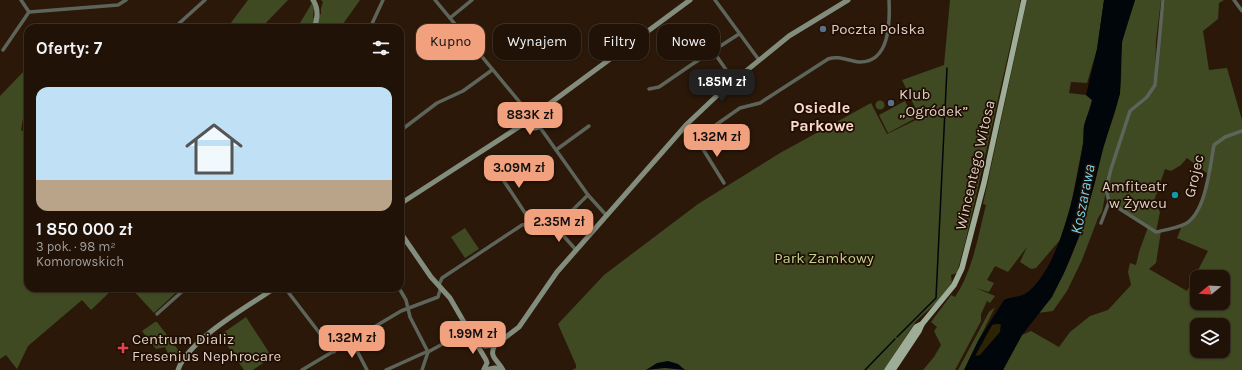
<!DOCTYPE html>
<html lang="pl">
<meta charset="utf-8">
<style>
:root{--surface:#201207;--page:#281b11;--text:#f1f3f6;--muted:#a29e9b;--line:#3d3228;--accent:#f1a17d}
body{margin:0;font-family:Karla,sans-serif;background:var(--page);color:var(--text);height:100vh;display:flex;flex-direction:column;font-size:15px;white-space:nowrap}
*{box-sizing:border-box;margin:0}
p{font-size:13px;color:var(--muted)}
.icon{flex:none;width:22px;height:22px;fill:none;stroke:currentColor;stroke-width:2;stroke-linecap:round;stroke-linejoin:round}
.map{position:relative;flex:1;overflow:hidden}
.details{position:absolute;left:24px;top:24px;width:380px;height:268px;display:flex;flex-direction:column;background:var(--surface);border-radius:12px;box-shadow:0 1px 3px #0004,0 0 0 1px var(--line)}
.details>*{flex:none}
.banner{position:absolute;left:416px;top:24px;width:380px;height:36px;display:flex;gap:8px}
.needle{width:26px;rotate:252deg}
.tools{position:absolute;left:1190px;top:270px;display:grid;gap:8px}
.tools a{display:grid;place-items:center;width:40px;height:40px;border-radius:8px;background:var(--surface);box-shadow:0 1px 3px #0004,0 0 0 1px var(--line);font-size:20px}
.price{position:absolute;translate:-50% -34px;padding:0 9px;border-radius:8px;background:var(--accent);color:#111;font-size:13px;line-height:26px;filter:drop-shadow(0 1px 2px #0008)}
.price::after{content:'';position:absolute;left:50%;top:24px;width:12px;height:9px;margin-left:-6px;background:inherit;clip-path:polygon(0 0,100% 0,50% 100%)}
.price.selected{background:#222;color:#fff}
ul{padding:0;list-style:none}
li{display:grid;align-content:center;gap:8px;height:212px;padding:0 12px}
li span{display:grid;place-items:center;height:124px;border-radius:12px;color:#555}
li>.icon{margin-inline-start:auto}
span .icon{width:72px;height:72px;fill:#fffc;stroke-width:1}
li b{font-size:17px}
h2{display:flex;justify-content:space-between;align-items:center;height:48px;padding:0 12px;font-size:17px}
.pill{padding:0 14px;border-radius:12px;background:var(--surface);box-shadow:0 1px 3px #0004,0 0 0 1px var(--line);font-size:14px;line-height:36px}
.pill.selected{background:var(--accent);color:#111}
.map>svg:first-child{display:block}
.green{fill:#3f4a23;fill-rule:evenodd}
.sand{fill:#2b2303}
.water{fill:#00060a;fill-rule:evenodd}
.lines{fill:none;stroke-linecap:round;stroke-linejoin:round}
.stream{stroke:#00060a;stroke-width:1.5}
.street{stroke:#5d645a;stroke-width:3.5}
.secondary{stroke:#828d7d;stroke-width:5}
.primary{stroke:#9ead98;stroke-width:5.5}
.service-dot{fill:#5c6f8a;stroke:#210e02;stroke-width:1.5}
.culture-dot{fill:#0f9aa8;stroke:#210e02;stroke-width:1.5}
.health-dot{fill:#e0444e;stroke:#210e02;stroke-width:1.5}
.labels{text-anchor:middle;stroke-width:3.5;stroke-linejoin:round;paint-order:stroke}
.poi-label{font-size:15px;fill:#ded0c7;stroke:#210e02;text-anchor:start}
.street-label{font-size:15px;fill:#ded0c7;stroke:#210e02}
.park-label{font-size:15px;fill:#bed48e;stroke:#210e02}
.neighbourhood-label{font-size:16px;font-weight:bold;fill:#fadacc;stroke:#210e02}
.water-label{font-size:16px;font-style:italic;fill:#72cfe7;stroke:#210e02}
</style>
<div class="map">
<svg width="1242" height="370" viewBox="0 0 1242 370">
<rect width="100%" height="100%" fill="#2b1809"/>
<!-- green -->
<g class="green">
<polygon points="248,0 288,0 261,28 227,28"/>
<polygon points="321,0 360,0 340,28 297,28 312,3 314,8 313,18 321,14 321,8 323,2"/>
<polygon points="950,0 1020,0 1020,3 966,239 957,273 951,275 952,283 936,303 916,321 884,370 572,370 576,368 576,365 558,324 604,275 698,204 780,153 871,103 887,134 920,118 902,80 944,65"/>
<path d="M1027,0h77l-7,49 -10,34 -16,-1 -2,11 17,2 6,5 -8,26 -1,17 -12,62 -11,35 -24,28 -5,1 -11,-7 7,-15 -19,25 -13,-6 -8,14 7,3 -5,9 -13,-4 19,8 -5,7 -3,-2 -6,13v7l-26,49h-32l11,-13 7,-12 -7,-14 3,-4 -6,-5 20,-27 4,2c18,-27 23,-61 31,-92l-3,-1z"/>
<path d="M1135,0h26l-5,41 -1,33 10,-74h59l-5,3 -1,16 -15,12 6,39 18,-2 15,52v250h-239l19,-35 9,-4 28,16 11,-15 20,-16 18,-6 23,-25 -3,-13 2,-9 6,2 3,-13 9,-25 -39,-25 -3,-11 -4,21 -4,6 -16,42 -15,31 -14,20 -15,2c38,-46 50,-105 64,-162 5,-19 14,-36 17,-56 4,-16 1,-34 3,-51 1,-15 9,-30 13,-44zM1187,158l21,16c-5,19 -7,44 -28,52l1,2 -4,10 31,13 -21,40 -38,-22 7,-6 5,-32 -5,1 4,-20 -6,-11 11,-32 6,2 10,-6zM1197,277h26v26h-26zM1197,325h26v26h-26z"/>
<polygon points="28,67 28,111 24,112 21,131 28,129 28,288 114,288 91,310 82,300 28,346 17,369 6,355 0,359 0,96"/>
<circle cx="880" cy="105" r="4.5"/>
<polygon points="905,101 914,119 888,133 879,115"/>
<circle cx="534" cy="118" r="5.5"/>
<polygon points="465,228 479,249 465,258 451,237"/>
<polygon points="131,288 181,288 154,313"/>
<polygon points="995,307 964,370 958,370 989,312"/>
<polygon points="246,317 272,357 253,370 244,370 220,335"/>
<polygon points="155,322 157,322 179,351 172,362 165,347 156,349 142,331"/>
</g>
<!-- sand -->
<polygon class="sand" points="1000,324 1001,332 980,356 975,356 992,325"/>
<!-- water -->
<g class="water">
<path d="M1104,0h31l-13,42 -2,52 -17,55 -8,33 -14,50 -17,41 -12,24 -30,38 -19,35h-39l14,-29 26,-41c8,-4 17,-2 25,-9 33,-29 47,-104 54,-147 1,-6 0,-12 1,-18 2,-9 7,-17 8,-26l-6,-5 11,-46zM995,324h6l-1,8 -20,23 -5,1 17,-31z"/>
<polygon points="668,361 678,364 685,370 665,368 646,370 657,363"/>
</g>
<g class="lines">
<!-- stream -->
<g class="stream">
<polyline points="897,337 936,298 947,68"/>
<polyline points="865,370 895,339"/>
</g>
<!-- street -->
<g class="street">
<polyline points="21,0 29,12"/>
<polyline points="435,0 527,111"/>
<polyline points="715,0 759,60"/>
<polyline points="1234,0 1242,11"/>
<polyline points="450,18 472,0"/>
<polyline points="174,28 205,0"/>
<polyline points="370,28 383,0"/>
<polyline points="3,50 29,12 118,5 126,0"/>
<polyline points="713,51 734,81"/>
<polyline points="649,89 659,87 691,65 739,34"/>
<path d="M687,124l9,11 4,1 40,-28 20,-5 68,-44c11,-4 20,2 31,3 31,1 31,-40 30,-62"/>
<polyline points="539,126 588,195 607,216"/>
<polyline points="400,131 437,103 463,91 492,70"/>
<polyline points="699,137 701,146 724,183"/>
<polyline points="556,150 589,126"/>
<polyline points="492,163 533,225"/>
<path d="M1109,202l47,30c9,-2 21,-4 29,-8 21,-11 25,-58 29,-79l11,-8 17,-6"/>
<polyline points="1101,223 1109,202 1106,189 1111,169 1130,111 1147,97 1155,85 1163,0"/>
<polyline points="554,225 576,250"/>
<path d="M439,285l3,-7 80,-53c8,-2 14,2 21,3 14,1 35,-24 45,-33"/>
<polyline points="285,288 334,352"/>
<polyline points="399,288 406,300 410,317 428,352"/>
<polyline points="157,314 186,288"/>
<polyline points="352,341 367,370"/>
<polyline points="428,352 468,330"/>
<polyline points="302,370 401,311 438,297 441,287"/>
<polyline points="386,370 426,352"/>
<polyline points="422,370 428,352"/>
</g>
<!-- secondary -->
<g class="secondary">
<path d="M313,0c6,9 5,18 1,28"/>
<circle cx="534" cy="118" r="10"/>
<polyline points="541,110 690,0"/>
<polyline points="400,204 525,123"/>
<polyline points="400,232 431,277 450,298 486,360 487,363 484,369"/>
<polyline points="474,340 485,346 495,345 519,327 557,272 687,124 724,89 789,36 848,0"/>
<path d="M495,345c-7,12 3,15 8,25"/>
<path d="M178,370c10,-30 70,-64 97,-82"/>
<polyline points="484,370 495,368 502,370"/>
</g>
<!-- primary -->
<g class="primary">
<polyline points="887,370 916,327 922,324 954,285 962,268 984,183 1024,0"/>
<polyline points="893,370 919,331 922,324"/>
</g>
</g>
<!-- markers -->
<g class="service-dot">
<circle cx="823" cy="29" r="4"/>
<circle cx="891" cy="103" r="4"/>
</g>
<circle class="culture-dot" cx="1175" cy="195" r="4"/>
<path class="health-dot" d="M121 342h4v4h4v4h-4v4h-4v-4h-4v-4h4z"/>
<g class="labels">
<!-- poi labels -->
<g class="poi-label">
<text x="831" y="34">Poczta Polska</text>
<text x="899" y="99">Klub<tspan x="899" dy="17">„Ogródek”</tspan></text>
<text x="1167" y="191" text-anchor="end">Amfiteatr<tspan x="1167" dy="17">w Żywcu</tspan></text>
<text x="132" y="344">Centrum Dializ<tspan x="132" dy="17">Fresenius Nephrocare</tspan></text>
</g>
<!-- street labels -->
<g class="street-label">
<text transform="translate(975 165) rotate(-77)" y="5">Wincentego Witosa</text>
<text transform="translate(1194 176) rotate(-77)" y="5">Grojec</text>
</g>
<!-- park labels -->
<g class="park-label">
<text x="824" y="263">Park Zamkowy</text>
</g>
<!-- neighbourhood labels -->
<g class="neighbourhood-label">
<text x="822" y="113">Osiedle<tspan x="822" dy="18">Parkowe</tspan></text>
</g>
<!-- water labels -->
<g class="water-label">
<text transform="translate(1082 199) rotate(-79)" y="6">Koszarawa</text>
</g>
</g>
</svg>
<div class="tools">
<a><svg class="needle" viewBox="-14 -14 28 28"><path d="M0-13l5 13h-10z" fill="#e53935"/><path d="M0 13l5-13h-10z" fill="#a29e9b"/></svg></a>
<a><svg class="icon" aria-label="layers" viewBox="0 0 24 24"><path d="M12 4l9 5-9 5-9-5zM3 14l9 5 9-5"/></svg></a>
</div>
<b class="price selected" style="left:722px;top:103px">1.85M zł</b>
<b class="price" style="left:530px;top:136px">883K zł</b>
<b class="price" style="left:717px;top:158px">1.32M zł</b>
<b class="price" style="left:519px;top:189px">3.09M zł</b>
<b class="price" style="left:559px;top:243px">2.35M zł</b>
<b class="price" style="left:473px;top:355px">1.99M zł</b>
<b class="price" style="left:352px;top:359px">1.32M zł</b>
<div class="banner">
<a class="pill selected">Kupno</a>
<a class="pill">Wynajem</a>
<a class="pill">Filtry</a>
<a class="pill">Nowe</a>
</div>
<section class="details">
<h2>Oferty: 7<svg class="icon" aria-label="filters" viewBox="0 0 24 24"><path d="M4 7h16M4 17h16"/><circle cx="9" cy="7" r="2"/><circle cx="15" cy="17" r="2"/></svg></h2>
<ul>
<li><span style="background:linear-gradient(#bfe0f5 75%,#b9a48a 0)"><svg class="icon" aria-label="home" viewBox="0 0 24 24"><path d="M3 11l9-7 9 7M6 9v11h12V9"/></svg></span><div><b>1 850 000 zł</b><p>3 pok. · 98 m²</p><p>Komorowskich</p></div></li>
</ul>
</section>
</div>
